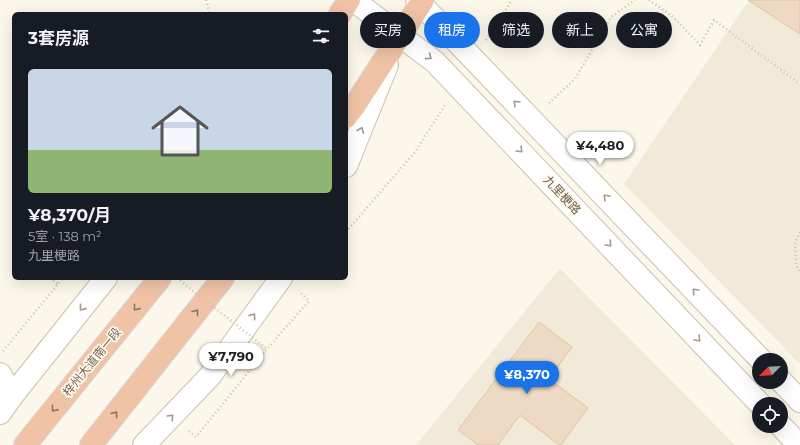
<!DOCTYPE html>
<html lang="zh">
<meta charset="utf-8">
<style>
:root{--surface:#171b24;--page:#242831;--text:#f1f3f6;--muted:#9ea1a6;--accent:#1a73e8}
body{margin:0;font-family:Montserrat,"Noto Sans SC",sans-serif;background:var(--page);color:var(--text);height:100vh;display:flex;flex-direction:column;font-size:15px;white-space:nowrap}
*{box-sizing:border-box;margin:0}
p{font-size:13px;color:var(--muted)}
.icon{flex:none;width:22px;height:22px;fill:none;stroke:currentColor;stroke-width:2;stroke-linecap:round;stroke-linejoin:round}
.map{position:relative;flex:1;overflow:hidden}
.sheet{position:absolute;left:12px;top:12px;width:336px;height:268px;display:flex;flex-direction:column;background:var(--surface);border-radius:6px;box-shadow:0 4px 16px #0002}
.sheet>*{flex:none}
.hud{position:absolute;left:360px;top:12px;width:380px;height:36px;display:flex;gap:8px}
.needle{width:26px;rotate:246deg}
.fabs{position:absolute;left:752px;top:353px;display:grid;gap:8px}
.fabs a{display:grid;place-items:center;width:36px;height:36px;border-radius:50%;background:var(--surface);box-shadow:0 4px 16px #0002;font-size:20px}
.price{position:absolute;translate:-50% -34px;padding:0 9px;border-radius:14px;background:#fff;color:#222;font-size:13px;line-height:26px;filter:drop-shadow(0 1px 2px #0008)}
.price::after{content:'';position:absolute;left:50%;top:24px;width:12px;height:9px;margin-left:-6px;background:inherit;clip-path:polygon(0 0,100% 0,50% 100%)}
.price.current{background:var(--accent);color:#fff}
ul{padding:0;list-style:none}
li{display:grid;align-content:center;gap:8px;height:212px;padding:0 16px}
li span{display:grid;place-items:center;height:124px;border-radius:6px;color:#555}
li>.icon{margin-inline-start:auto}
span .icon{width:72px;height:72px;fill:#fffc;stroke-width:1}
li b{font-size:17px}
h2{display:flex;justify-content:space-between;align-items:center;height:48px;padding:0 16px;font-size:17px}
.tag{padding:0 14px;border-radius:18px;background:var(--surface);box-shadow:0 4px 16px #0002;font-size:14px;line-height:36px}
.tag.current{background:var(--accent);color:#fff}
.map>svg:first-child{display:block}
.residential{fill:#f2ead9}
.building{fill:#eedac4;stroke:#e0c3a5}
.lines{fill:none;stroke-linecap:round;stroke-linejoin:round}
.minor-casing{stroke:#cdc0b0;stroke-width:24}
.highway-casing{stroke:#dbd6d1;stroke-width:24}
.path{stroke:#d4bea6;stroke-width:2.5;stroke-dasharray:1 3;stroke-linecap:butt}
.minor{stroke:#fff;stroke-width:22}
.highway{stroke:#f0c3a6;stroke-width:22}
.path-bridge{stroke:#d4bea6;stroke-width:2.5;stroke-dasharray:1 3;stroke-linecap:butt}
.oneway{stroke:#a5988d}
.oneway2{stroke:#8d7560}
.labels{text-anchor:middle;stroke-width:3.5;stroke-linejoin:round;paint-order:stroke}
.street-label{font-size:12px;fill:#74614f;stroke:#fefaf0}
</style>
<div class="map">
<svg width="800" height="445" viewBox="0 0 800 445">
<rect width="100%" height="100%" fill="#fbf7ea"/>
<!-- residential -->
<g class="residential">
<polygon points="749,0 800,0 800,364 624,184"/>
<polygon points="560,268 735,445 416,445"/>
</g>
<!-- building -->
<g class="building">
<polygon points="748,0 800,0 800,34"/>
<polygon points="539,322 572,347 549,379 588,408 561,445 559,445 520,415 498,445 478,445 458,430"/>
</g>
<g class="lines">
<defs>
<g id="minor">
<polyline points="353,0 435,62 760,404"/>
<polyline points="417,0 761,360"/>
<polyline points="346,166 387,65"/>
<polyline points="0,374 12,396"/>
<polyline points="781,381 800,401"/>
<polyline points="0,413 12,396 106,278"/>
<polyline points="781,426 799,445"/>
<polyline points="144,445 210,376 281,278"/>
</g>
<g id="highway">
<polyline points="340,14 349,0"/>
<polyline points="346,117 355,105 423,0"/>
<polyline points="25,445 160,278"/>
<polyline points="91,445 223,278"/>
</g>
</defs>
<!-- minor casing -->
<use href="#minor" class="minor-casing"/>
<!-- highway casing -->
<use href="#highway" class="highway-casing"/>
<!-- path -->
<g class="path">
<polyline points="206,0 210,14"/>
<polyline points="649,0 672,16 700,45 714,20 800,84"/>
<polyline points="486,40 512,0"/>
<polyline points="549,103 575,79 611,17 635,0"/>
<polyline points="346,232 415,152 445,105"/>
<polyline points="800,232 795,243 796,265 800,272"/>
<polyline points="50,278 58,284"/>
<polyline points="3,351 63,278"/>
<polyline points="189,431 196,437 267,349 309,301 299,291"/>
</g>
<!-- minor -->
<use href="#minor" class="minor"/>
<!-- highway -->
<use href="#highway" class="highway"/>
<!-- path-bridge -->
<polyline class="path-bridge" points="177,278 267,349"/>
</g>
<!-- one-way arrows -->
<defs><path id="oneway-chevron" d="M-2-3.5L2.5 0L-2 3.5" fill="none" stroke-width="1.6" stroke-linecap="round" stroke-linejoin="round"/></defs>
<g class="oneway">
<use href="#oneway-chevron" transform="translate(429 57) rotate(37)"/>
<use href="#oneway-chevron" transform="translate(516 103) rotate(-134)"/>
<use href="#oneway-chevron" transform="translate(361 130) rotate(-68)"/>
<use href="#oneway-chevron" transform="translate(520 150) rotate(46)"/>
<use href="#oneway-chevron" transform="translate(606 197) rotate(-134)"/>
<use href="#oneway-chevron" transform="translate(609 244) rotate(47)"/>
<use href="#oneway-chevron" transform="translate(695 291) rotate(-134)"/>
<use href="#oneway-chevron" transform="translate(82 308) rotate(129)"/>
<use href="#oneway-chevron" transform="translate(253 316) rotate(-54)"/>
<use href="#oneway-chevron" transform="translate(698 339) rotate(47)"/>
<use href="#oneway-chevron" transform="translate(171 417) rotate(-46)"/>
</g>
<g class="oneway2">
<use href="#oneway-chevron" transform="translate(136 308) rotate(129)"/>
<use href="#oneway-chevron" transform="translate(196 312) rotate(-52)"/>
<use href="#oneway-chevron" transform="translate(54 409) rotate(129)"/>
<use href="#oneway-chevron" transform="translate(115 414) rotate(-52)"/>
</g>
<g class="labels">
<!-- street labels -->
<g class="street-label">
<text transform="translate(562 195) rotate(47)" y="4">九里梗路</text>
<text transform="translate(92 362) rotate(-51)" y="4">梓州大道南一段</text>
</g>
</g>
</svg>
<div class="fabs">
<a><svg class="needle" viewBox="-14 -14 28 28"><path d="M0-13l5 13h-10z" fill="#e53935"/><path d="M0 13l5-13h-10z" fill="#9ea1a6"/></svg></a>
<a><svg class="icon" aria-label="locate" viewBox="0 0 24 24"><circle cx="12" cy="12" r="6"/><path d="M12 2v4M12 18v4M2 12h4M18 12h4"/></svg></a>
</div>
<b class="price" style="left:600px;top:166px">¥4,480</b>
<b class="price" style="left:231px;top:377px">¥7,790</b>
<b class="price current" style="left:527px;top:395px">¥8,370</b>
<div class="hud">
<a class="tag">买房</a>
<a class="tag current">租房</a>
<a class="tag">筛选</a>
<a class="tag">新上</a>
<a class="tag">公寓</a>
</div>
<section class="sheet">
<h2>3套房源<svg class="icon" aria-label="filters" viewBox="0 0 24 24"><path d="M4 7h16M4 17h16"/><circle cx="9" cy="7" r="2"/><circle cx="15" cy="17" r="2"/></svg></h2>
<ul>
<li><span style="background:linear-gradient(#c9d6e8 65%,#8fb573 0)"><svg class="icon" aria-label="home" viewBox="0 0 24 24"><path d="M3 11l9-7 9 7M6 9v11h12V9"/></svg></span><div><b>¥8,370/月</b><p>5室 · 138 m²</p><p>九里梗路</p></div></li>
</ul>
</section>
</div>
